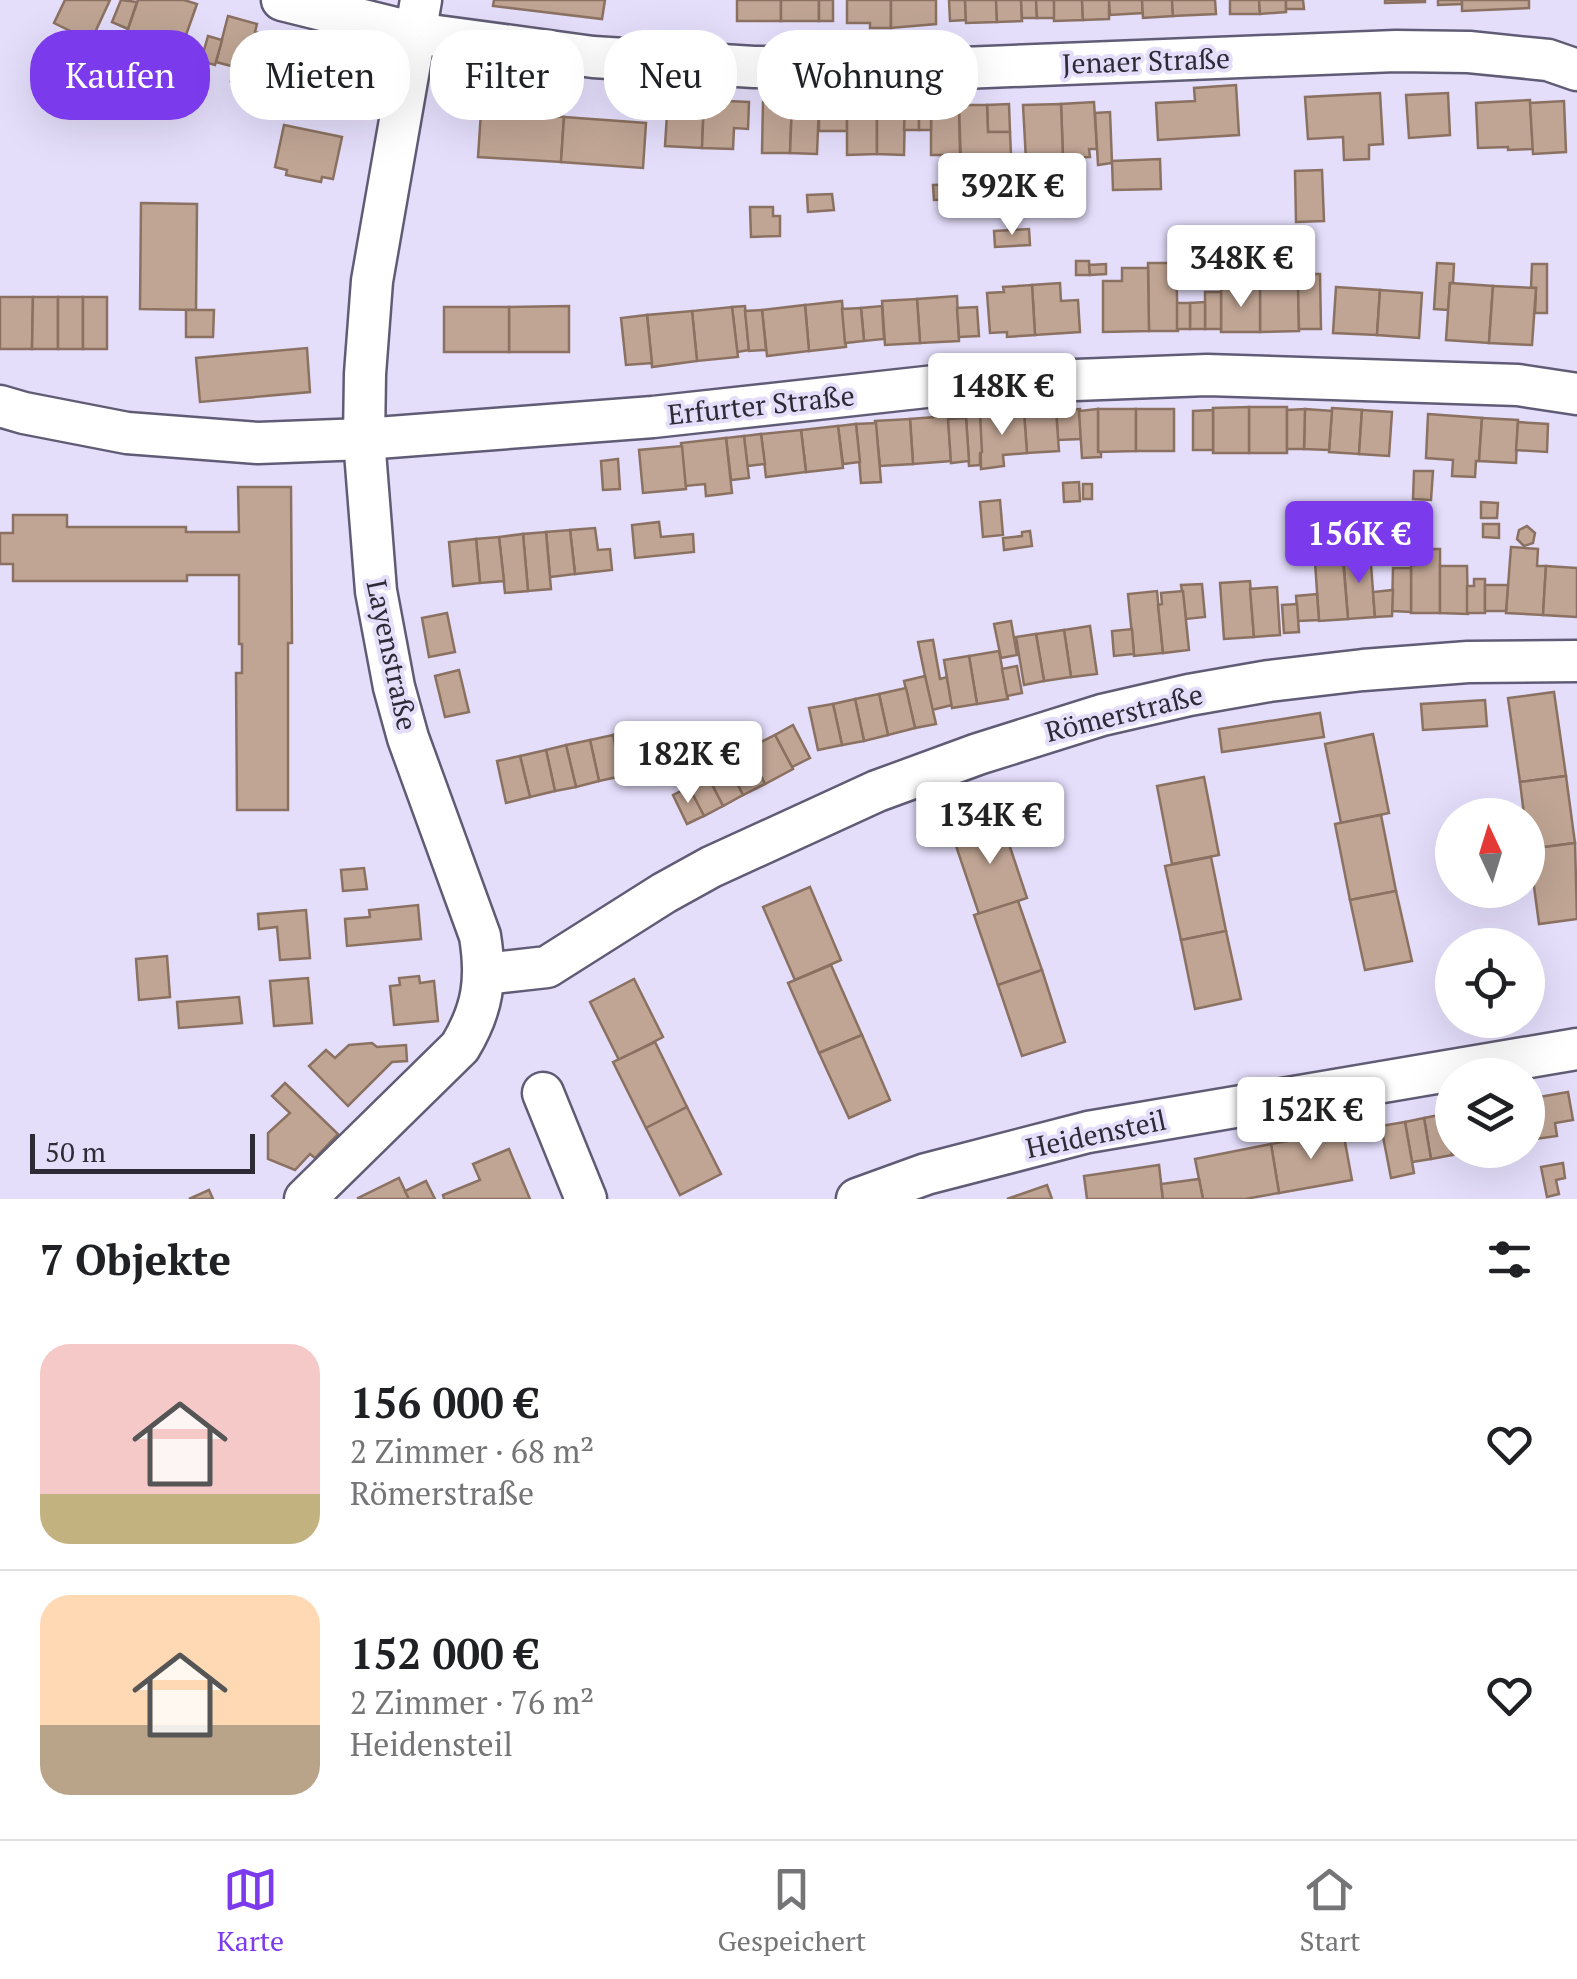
<!DOCTYPE html>
<html lang="de">
<meta charset="utf-8">
<style>
:root{--surface:#fff;--page:#f6f6f6;--text:#202124;--muted:#757577;--line:#e0e0e0;--accent:#7c3aed}
body{margin:0;font-family:"PT Serif",serif;background:var(--page);color:var(--text);height:100vh;display:flex;flex-direction:column;font-size:38px;white-space:nowrap}
*{box-sizing:border-box;margin:0}
p{font-size:32px;color:var(--muted)}
.icon{flex:none;width:55px;height:55px;fill:none;stroke:currentColor;stroke-width:2;stroke-linecap:round;stroke-linejoin:round}
.map{position:relative;height:1199px;overflow:hidden}
.details{display:flex;flex-direction:column;background:var(--surface);flex:1}
.details>*{flex:none}
.top-card{position:absolute;left:30px;top:30px;width:1000px;height:90px;display:flex;gap:20px}
.needle{width:65px;rotate:356deg}
.buttons{position:absolute;left:1435px;top:798px;display:grid;gap:20px}
.buttons a{display:grid;place-items:center;width:110px;height:110px;border-radius:50%;background:var(--surface);box-shadow:0 10px 40px #0002;font-size:50px}
.scale{position:absolute;left:30px;bottom:25px;width:225px;box-sizing:border-box;padding-left:10px;border:5px solid #2d2b36;border-top:0;font-size:28px;line-height:35px;white-space:nowrap;color:#2d2b36;-webkit-text-stroke:8px #e4defb;paint-order:stroke}
.price{position:absolute;translate:-50% -85px;padding:0 22px;border-radius:10px;background:#fff;color:#222;font-size:32px;line-height:65px;filter:drop-shadow(0 2px 5px #0008)}
.price::after{content:'';position:absolute;left:50%;top:60px;width:30px;height:22px;margin-left:-15px;background:inherit;clip-path:polygon(0 0,100% 0,50% 100%)}
.price.selected{background:var(--accent);color:#fff}
ul{padding:0;list-style:none}
li{display:flex;align-items:center;gap:30px;height:250px;padding:0 40px}
li+li{border-top:2px solid var(--line)}
li span{display:grid;place-items:center;flex:none;width:280px;height:200px;border-radius:30px;color:#555}
li>.icon{margin-inline-start:auto}
span .icon{width:120px;height:120px;fill:#fffc;stroke-width:1}
li b{font-size:42px}
h2{display:flex;justify-content:space-between;align-items:center;height:120px;padding:0 40px;font-size:42px}
.chip{padding:0 35px;border-radius:40px;background:var(--surface);box-shadow:0 10px 40px #0002;font-size:35px;line-height:90px}
.chip.selected{background:var(--accent);color:#fff}
.tab-bar{display:flex;justify-content:space-around;align-items:center;height:140px;border-top:2px solid var(--line);background:var(--surface);font-size:28px;color:var(--muted)}
.tab-bar a{display:grid;justify-items:center;gap:5px}
.tab-bar .selected{color:var(--accent)}
.map>svg:first-child{display:block}
.building{fill:#c0a594;stroke:#8b7161;stroke-width:2.5}
.lines{fill:none;stroke-linecap:round;stroke-linejoin:round}
.minor-casing{stroke:#615c75;stroke-width:45}
.minor{stroke:#fff;stroke-width:40}
.labels{text-anchor:middle;stroke-width:8;stroke-linejoin:round;paint-order:stroke}
.street-label{font-size:28px;fill:#2d2b36;stroke:#e4defb}
</style>
<div class="map">
<svg width="1577" height="1199" viewBox="0 0 1577 1199">
<rect width="100%" height="100%" fill="#e4defb"/>
<!-- building -->
<g class="building">
<polygon points="65,0 110,0 91,41 54,23"/>
<polygon points="121,0 137,2 128,29 112,22"/>
<polygon points="138,0 184,0 197,4 181,49 163,42 161,47 126,35"/>
<polygon points="494,0 605,0 602,19 493,6"/>
<rect x="737" y="0" width="44" height="21"/>
<rect x="781" y="0" width="38" height="21"/>
<rect x="819" y="0" width="14" height="21"/>
<polygon points="847,0 891,0 891,28 870,28 870,23 847,23"/>
<polygon points="891,0 936,0 936,24 891,28"/>
<polygon points="949,0 965,0 966,20 950,21"/>
<polygon points="965,0 996,0 997,22 966,23"/>
<polygon points="996,0 1021,0 1022,21 997,22"/>
<polygon points="1021,0 1036,0 1037,18 1022,18"/>
<polygon points="1036,0 1054,0 1055,18 1037,18"/>
<polygon points="1054,0 1082,0 1083,20 1054,21"/>
<polygon points="1082,0 1109,0 1109,19 1083,20"/>
<polygon points="1109,0 1142,0 1143,13 1110,15"/>
<polygon points="1142,0 1172,0 1173,16 1143,18"/>
<polygon points="1172,0 1215,0 1216,14 1173,16"/>
<polygon points="1230,0 1259,0 1260,14 1230,14"/>
<polygon points="1259,0 1286,0 1286,12 1260,14"/>
<polygon points="1286,0 1303,0 1304,9 1286,9"/>
<polygon points="1385,0 1425,0 1425,2 1385,3"/>
<polygon points="1438,0 1462,0 1462,4 1438,5"/>
<polygon points="1462,0 1529,0 1529,8 1462,11"/>
<polygon points="228,16 257,24 255,32 287,42 273,92 231,81 235,67 216,62"/>
<polygon points="208,36 222,40 215,65 201,61"/>
<polygon points="312,50 359,57 352,98 347,98 345,109 320,104 323,82 307,79"/>
<polygon points="1236,85 1239,135 1158,140 1156,103 1195,101 1194,88"/>
<polygon points="1380,93 1383,144 1369,145 1369,159 1344,160 1343,137 1308,139 1305,97"/>
<polygon points="1448,93 1450,135 1409,138 1406,95"/>
<polygon points="668,98 704,100 702,148 665,146"/>
<polygon points="704,100 749,102 748,129 734,128 733,149 702,148"/>
<polygon points="1530,100 1533,149 1508,150 1508,147 1478,148 1476,103"/>
<polygon points="1564,101 1566,152 1533,154 1530,103"/>
<polygon points="763,102 792,103 790,153 762,153"/>
<polygon points="1094,102 1097,149 1089,149 1090,157 1063,158 1061,104"/>
<polygon points="792,103 819,104 817,154 790,153"/>
<polygon points="819,104 847,105 847,131 819,131"/>
<polygon points="1009,104 1010,132 988,132 987,105"/>
<polygon points="1061,104 1063,158 1026,160 1023,105"/>
<polygon points="847,105 877,105 877,154 847,155"/>
<polygon points="877,105 905,106 904,155 877,154"/>
<polygon points="959,105 960,155 931,155 931,106"/>
<polygon points="959,105 987,105 988,132 1010,132 1011,155 987,156 987,165 961,165"/>
<polygon points="905,106 919,106 919,130 904,130"/>
<rect x="919" y="106" width="12" height="24"/>
<polygon points="481,112 564,117 561,162 478,157"/>
<polygon points="1110,112 1112,163 1098,165 1095,113"/>
<polygon points="564,117 646,123 643,168 561,162"/>
<polygon points="284,125 342,137 333,179 322,177 321,182 286,175 287,170 275,167"/>
<polygon points="1160,159 1161,189 1113,190 1112,161"/>
<polygon points="1322,170 1324,221 1296,222 1295,171"/>
<polygon points="961,184 961,199 934,200 933,185"/>
<polygon points="832,194 834,210 808,212 807,195"/>
<polygon points="141,203 197,204 196,310 140,309"/>
<polygon points="750,207 773,207 773,216 780,216 780,236 751,237"/>
<polygon points="1029,229 1030,245 995,247 994,231"/>
<polygon points="1076,261 1089,261 1090,275 1076,275"/>
<polygon points="1148,263 1176,263 1178,331 1149,331"/>
<polygon points="1437,263 1454,264 1453,283 1450,283 1448,310 1434,309"/>
<polygon points="1106,264 1106,274 1090,275 1089,265"/>
<polygon points="1532,264 1547,264 1547,313 1535,313 1536,288 1531,288"/>
<polygon points="1122,268 1148,268 1149,331 1103,332 1103,281 1122,281"/>
<polygon points="1277,271 1298,271 1299,331 1260,332 1260,288 1278,288"/>
<polygon points="1306,274 1320,274 1321,329 1299,329 1298,288 1307,288"/>
<polygon points="1060,283 1061,301 1078,300 1080,332 1035,335 1032,285"/>
<polygon points="1450,283 1493,286 1489,343 1446,340"/>
<polygon points="1032,285 1035,335 1007,337 1007,332 990,333 987,293 1004,292 1003,287"/>
<polygon points="1493,286 1536,288 1532,345 1489,343"/>
<polygon points="1336,287 1380,290 1377,335 1333,333"/>
<polygon points="1260,288 1260,332 1221,332 1221,289"/>
<polygon points="1380,290 1422,293 1419,338 1377,335"/>
<rect x="1205" y="292" width="16" height="37"/>
<polygon points="957,296 959,341 920,343 917,299"/>
<polygon points="0,297 33,297 32,349 0,349"/>
<polygon points="33,297 58,297 58,349 32,349"/>
<rect x="58" y="297" width="25" height="52"/>
<rect x="83" y="297" width="24" height="52"/>
<polygon points="917,299 920,343 885,345 882,301"/>
<polygon points="842,301 846,347 809,351 805,305"/>
<polygon points="1205,302 1205,329 1190,329 1190,303"/>
<rect x="1177" y="303" width="13" height="26"/>
<polygon points="805,305 809,351 767,356 762,310"/>
<polygon points="569,306 569,352 509,352 509,307"/>
<polygon points="745,306 749,350 737,352 732,307"/>
<polygon points="882,306 884,339 864,341 861,308"/>
<rect x="444" y="307" width="65" height="45"/>
<polygon points="732,307 738,357 697,361 692,311"/>
<polygon points="977,307 979,336 959,337 957,308"/>
<polygon points="861,308 864,341 845,343 842,309"/>
<polygon points="186,310 214,310 213,337 186,337"/>
<polygon points="762,310 766,350 749,351 745,311"/>
<polygon points="692,311 697,361 652,367 647,315"/>
<polygon points="647,315 652,363 626,365 621,318"/>
<polygon points="307,348 310,392 200,402 196,358"/>
<rect x="1249" y="407" width="38" height="46"/>
<polygon points="1249,407 1249,453 1213,453 1213,408"/>
<polygon points="1332,408 1362,410 1359,454 1329,452"/>
<polygon points="1080,409 1081,439 1058,440 1056,410"/>
<polygon points="1098,409 1136,409 1136,451 1098,452"/>
<polygon points="1098,409 1098,452 1101,452 1101,457 1082,458 1079,411"/>
<rect x="1136" y="409" width="38" height="42"/>
<polygon points="1305,409 1332,411 1329,450 1304,449"/>
<polygon points="1305,409 1304,449 1287,449 1287,410"/>
<polygon points="1056,410 1059,451 1027,453 1024,412"/>
<polygon points="1213,410 1213,450 1193,450 1193,411"/>
<polygon points="1362,410 1392,412 1389,456 1359,454"/>
<polygon points="1024,412 1027,453 1003,455 1004,466 981,469 980,415"/>
<polygon points="1428,414 1482,418 1479,461 1476,461 1475,477 1452,476 1453,460 1426,458"/>
<polygon points="980,415 982,452 980,453 980,465 969,466 966,416"/>
<polygon points="948,416 951,461 913,464 910,419"/>
<polygon points="966,418 969,461 951,463 948,419"/>
<polygon points="1482,418 1518,420 1516,463 1479,461"/>
<polygon points="910,419 913,464 880,466 875,421"/>
<polygon points="1518,422 1548,424 1547,452 1516,450"/>
<polygon points="876,423 881,482 861,483 856,424"/>
<polygon points="856,424 860,462 843,464 838,426"/>
<polygon points="838,426 843,468 806,472 801,430"/>
<polygon points="801,430 806,472 766,477 761,434"/>
<polygon points="761,434 765,464 747,466 744,436"/>
<polygon points="744,436 749,478 731,480 726,438"/>
<polygon points="726,438 732,493 706,496 705,484 685,486 681,443"/>
<polygon points="682,446 686,489 643,493 639,450"/>
<polygon points="618,459 620,489 603,490 601,461"/>
<polygon points="1414,471 1433,471 1431,500 1413,499"/>
<polygon points="1079,482 1080,501 1064,502 1063,483"/>
<rect x="1083" y="484" width="9" height="15"/>
<polygon points="238,487 291,487 292,643 288,643 288,810 237,810 236,673 242,673 242,644 239,644 239,575 187,575 187,581 13,581 13,564 0,564 0,533 13,533 13,515 67,515 67,527 186,527 186,532 239,532"/>
<polygon points="1000,500 1003,535 983,537 980,502"/>
<polygon points="1481,502 1498,503 1497,518 1481,518"/>
<polygon points="659,522 661,537 693,534 694,552 635,558 632,525"/>
<polygon points="1483,524 1499,524 1499,538 1483,537"/>
<polygon points="1527,526 1535,533 1533,543 1524,546 1517,539 1519,530"/>
<polygon points="595,528 598,550 610,549 612,570 575,574 570,530"/>
<polygon points="570,530 575,574 550,577 546,532"/>
<polygon points="1030,531 1032,546 1004,550 1003,538 1022,536 1022,532"/>
<polygon points="546,532 551,589 528,591 523,534"/>
<polygon points="523,534 528,591 505,593 499,537"/>
<polygon points="499,537 504,581 480,583 476,539"/>
<polygon points="476,539 480,583 453,586 449,542"/>
<polygon points="1511,547 1538,549 1537,566 1546,566 1543,615 1506,613"/>
<polygon points="1414,549 1440,549 1440,613 1411,613 1411,564 1414,565"/>
<polygon points="1370,552 1375,617 1348,619 1343,554"/>
<polygon points="1343,560 1348,619 1319,621 1315,562"/>
<polygon points="1440,566 1467,566 1468,614 1440,613"/>
<polygon points="1546,566 1577,568 1577,617 1543,615"/>
<polygon points="1393,568 1411,568 1411,612 1392,611"/>
<polygon points="1474,579 1485,579 1485,613 1467,613 1467,586 1474,586"/>
<polygon points="1250,581 1254,637 1224,639 1220,583"/>
<polygon points="1202,584 1205,617 1186,619 1181,585"/>
<polygon points="1485,585 1508,585 1506,611 1485,611"/>
<polygon points="1277,587 1280,635 1254,637 1250,589"/>
<polygon points="1393,590 1392,616 1375,617 1373,592"/>
<polygon points="1157,591 1163,653 1134,656 1128,594"/>
<polygon points="1183,591 1189,650 1163,653 1158,605 1162,604 1161,593"/>
<polygon points="1317,594 1319,620 1298,621 1296,596"/>
<polygon points="1297,604 1299,632 1284,633 1282,605"/>
<polygon points="447,613 455,652 429,657 422,618"/>
<polygon points="1011,621 1017,655 1001,658 994,624"/>
<polygon points="1090,626 1097,674 1071,677 1064,630"/>
<polygon points="1132,629 1134,654 1114,656 1112,631"/>
<polygon points="1064,630 1071,677 1044,681 1036,634"/>
<polygon points="1036,634 1044,681 1024,685 1016,637"/>
<polygon points="933,640 940,679 947,677 952,705 932,710 918,642"/>
<polygon points="999,651 1008,699 977,704 969,656"/>
<polygon points="969,656 977,704 952,708 944,660"/>
<polygon points="1017,666 1022,693 1007,696 1002,669"/>
<polygon points="459,670 469,712 445,717 435,676"/>
<polygon points="925,676 936,724 915,728 904,681"/>
<polygon points="906,688 915,728 888,735 879,694"/>
<polygon points="1554,692 1566,776 1520,782 1508,698"/>
<polygon points="879,694 888,735 864,741 855,699"/>
<polygon points="855,699 864,741 842,745 833,704"/>
<polygon points="1485,700 1487,726 1423,730 1421,704"/>
<polygon points="833,704 842,745 818,750 809,708"/>
<polygon points="1320,713 1324,737 1222,752 1219,729"/>
<polygon points="793,725 810,758 792,767 775,735"/>
<polygon points="640,729 649,770 622,776 613,735"/>
<polygon points="1373,734 1389,813 1341,823 1325,744"/>
<polygon points="613,735 622,776 599,781 590,740"/>
<polygon points="775,735 793,769 765,784 747,749"/>
<polygon points="590,740 599,781 576,787 566,745"/>
<polygon points="566,745 576,787 555,791 546,750"/>
<polygon points="747,749 765,784 743,795 725,760"/>
<polygon points="546,750 555,791 530,797 520,756"/>
<polygon points="520,756 530,797 506,803 497,761"/>
<polygon points="725,760 743,795 723,806 705,771"/>
<polygon points="705,771 723,806 704,816 685,781"/>
<polygon points="1566,776 1575,843 1529,849 1528,815 1524,815 1520,782"/>
<polygon points="1204,777 1219,855 1172,864 1157,786"/>
<polygon points="689,787 704,816 687,824 673,795"/>
<polygon points="1381,815 1396,891 1350,900 1335,824"/>
<polygon points="1001,820 1027,898 979,914 953,837"/>
<polygon points="1575,843 1577,919 1539,924 1529,849"/>
<polygon points="1211,857 1226,931 1181,940 1165,866"/>
<polygon points="364,868 367,889 343,891 341,870"/>
<polygon points="810,887 841,960 795,980 763,907"/>
<polygon points="1396,891 1412,961 1365,970 1350,900"/>
<polygon points="1018,901 1042,970 998,985 974,915"/>
<polygon points="418,905 421,939 347,946 345,919 370,917 369,910"/>
<polygon points="306,910 310,958 280,960 277,927 259,929 258,914"/>
<polygon points="1226,931 1241,999 1195,1009 1181,940"/>
<polygon points="167,956 170,997 139,1000 136,959"/>
<polygon points="831,965 862,1035 819,1053 788,983"/>
<polygon points="1042,970 1065,1042 1022,1056 998,985"/>
<polygon points="419,976 420,983 434,981 438,1021 394,1025 390,986 400,985 399,978"/>
<polygon points="308,978 312,1023 274,1026 270,981"/>
<polygon points="634,979 663,1037 619,1060 590,1002"/>
<polygon points="239,997 242,1023 179,1028 177,1002"/>
<polygon points="862,1035 890,1100 849,1118 819,1053"/>
<polygon points="655,1042 687,1107 646,1128 613,1062"/>
<polygon points="372,1043 377,1047 406,1045 407,1061 392,1062 348,1106 309,1066 326,1050 335,1058 349,1045"/>
<polygon points="285,1083 338,1134 315,1158 310,1154 295,1170 268,1159 268,1133 290,1113 272,1096"/>
<polygon points="1568,1092 1573,1120 1555,1123 1557,1136 1535,1139 1528,1099"/>
<polygon points="1528,1099 1535,1139 1528,1141"/>
<polygon points="687,1107 721,1174 680,1195 646,1128"/>
<polygon points="1452,1113 1452,1150 1471,1151 1452,1155 1444,1114"/>
<polygon points="1444,1114 1452,1155 1431,1159 1424,1118"/>
<polygon points="1424,1118 1431,1159 1412,1162 1405,1122"/>
<polygon points="1405,1122 1414,1173 1391,1178 1381,1126"/>
<polygon points="1343,1131 1352,1180 1279,1193 1271,1144"/>
<polygon points="1271,1144 1279,1193 1245,1199 1203,1199 1195,1159"/>
<polygon points="509,1149 530,1199 444,1199 443,1195 480,1180 473,1164"/>
<polygon points="1563,1163 1565,1178 1556,1180 1559,1194 1547,1197 1541,1167"/>
<polygon points="1159,1165 1163,1199 1087,1199 1084,1176"/>
<polygon points="399,1178 409,1199 358,1199 358,1198"/>
<polygon points="1199,1179 1203,1199 1163,1199 1161,1184"/>
<polygon points="426,1181 435,1199 409,1199 405,1191"/>
<polygon points="1047,1185 1052,1199 1007,1199"/>
<polygon points="209,1190 213,1199 189,1199"/>
</g>
<g class="lines">
<defs>
<g id="minor">
<polyline points="282,0 415,33 593,57 754,67 962,68 1396,51 1469,52 1548,60 1577,70"/>
<polyline points="0,406 24,413 127,433 258,443 364,439 653,417 944,385 1207,375 1518,385 1577,394"/>
<polyline points="484,974 547,967 664,893 711,867 877,791 978,754 1102,715 1189,695 1269,681 1363,670 1468,662 1577,661"/>
<polyline points="543,1093 586,1199"/>
<path d="M305,1199l155,-152c23,-38 27,-68 20,-111l-72,-198 -14,-51 -18,-96 -12,-152 1,-65 7,-93 49,-281"/>
<polyline points="857,1199 926,1174 1088,1132 1577,1049"/>
</g>
</defs>
<!-- minor casing -->
<use href="#minor" class="minor-casing"/>
<!-- minor -->
<use href="#minor" class="minor"/>
</g>
<g class="labels">
<!-- street labels -->
<g class="street-label">
<text transform="translate(1146 61) rotate(-2)" y="10">Jenaer Straße</text>
<text transform="translate(761 405) rotate(-6)" y="10">Erfurter Straße</text>
<text transform="translate(392 655) rotate(78)" y="10">Layenstraße</text>
<text transform="translate(1124 713) rotate(-14)" y="10">Römerstraße</text>
<text transform="translate(1096 1134) rotate(-12)" y="10">Heidensteil</text>
</g>
</g>
</svg>
<div class="buttons">
<a><svg class="needle" viewBox="-14 -14 28 28"><path d="M0-13l5 13h-10z" fill="#e53935"/><path d="M0 13l5-13h-10z" fill="#757577"/></svg></a>
<a><svg class="icon" aria-label="locate" viewBox="0 0 24 24"><circle cx="12" cy="12" r="6"/><path d="M12 2v4M12 18v4M2 12h4M18 12h4"/></svg></a>
<a><svg class="icon" aria-label="layers" viewBox="0 0 24 24"><path d="M12 4l9 5-9 5-9-5zM3 14l9 5 9-5"/></svg></a>
</div>
<div class="scale">50 m</div>
<b class="price" style="left:1012px;top:238px">392K €</b>
<b class="price" style="left:1241px;top:310px">348K €</b>
<b class="price" style="left:1002px;top:438px">148K €</b>
<b class="price selected" style="left:1359px;top:586px">156K €</b>
<b class="price" style="left:688px;top:806px">182K €</b>
<b class="price" style="left:990px;top:867px">134K €</b>
<b class="price" style="left:1311px;top:1162px">152K €</b>
<div class="top-card">
<a class="chip selected">Kaufen</a>
<a class="chip">Mieten</a>
<a class="chip">Filter</a>
<a class="chip">Neu</a>
<a class="chip">Wohnung</a>
</div>
</div>
<section class="details">
<h2>7 Objekte<svg class="icon" aria-label="filters" viewBox="0 0 24 24"><path d="M4 7h16M4 17h16"/><circle cx="9" cy="7" r="2"/><circle cx="15" cy="17" r="2"/></svg></h2>
<ul>
<li><span style="background:linear-gradient(#f6c9c9 75%,#c2b280 0)"><svg class="icon" aria-label="home" viewBox="0 0 24 24"><path d="M3 11l9-7 9 7M6 9v11h12V9"/></svg></span><div><b>156 000 €</b><p>2 Zimmer · 68 m²</p><p>Römerstraße</p></div><svg class="icon" aria-label="heart" viewBox="0 0 24 24"><path d="M12 20l-8-8c-3-5 5-10 8-4 3-6 11-1 8 4z"/></svg></li>
<li><span style="background:linear-gradient(#ffd9b3 65%,#b9a48a 0)"><svg class="icon" aria-label="home" viewBox="0 0 24 24"><path d="M3 11l9-7 9 7M6 9v11h12V9"/></svg></span><div><b>152 000 €</b><p>2 Zimmer · 76 m²</p><p>Heidensteil</p></div><svg class="icon" aria-label="heart" viewBox="0 0 24 24"><path d="M12 20l-8-8c-3-5 5-10 8-4 3-6 11-1 8 4z"/></svg></li>
</ul>
</section>
<nav class="tab-bar">
<a class="selected"><svg class="icon" aria-label="map" viewBox="0 0 24 24"><path d="M3 6l6-2 6 2 6-2v14l-6 2-6-2-6 2zM9 4v14M15 6v14"/></svg>Karte</a>
<a><svg class="icon" aria-label="saved" viewBox="0 0 24 24"><path d="M7 4h10v16l-5-4-5 4z"/></svg>Gespeichert</a>
<a><svg class="icon" aria-label="home" viewBox="0 0 24 24"><path d="M3 11l9-7 9 7M6 9v11h12V9"/></svg>Start</a>
</nav>
